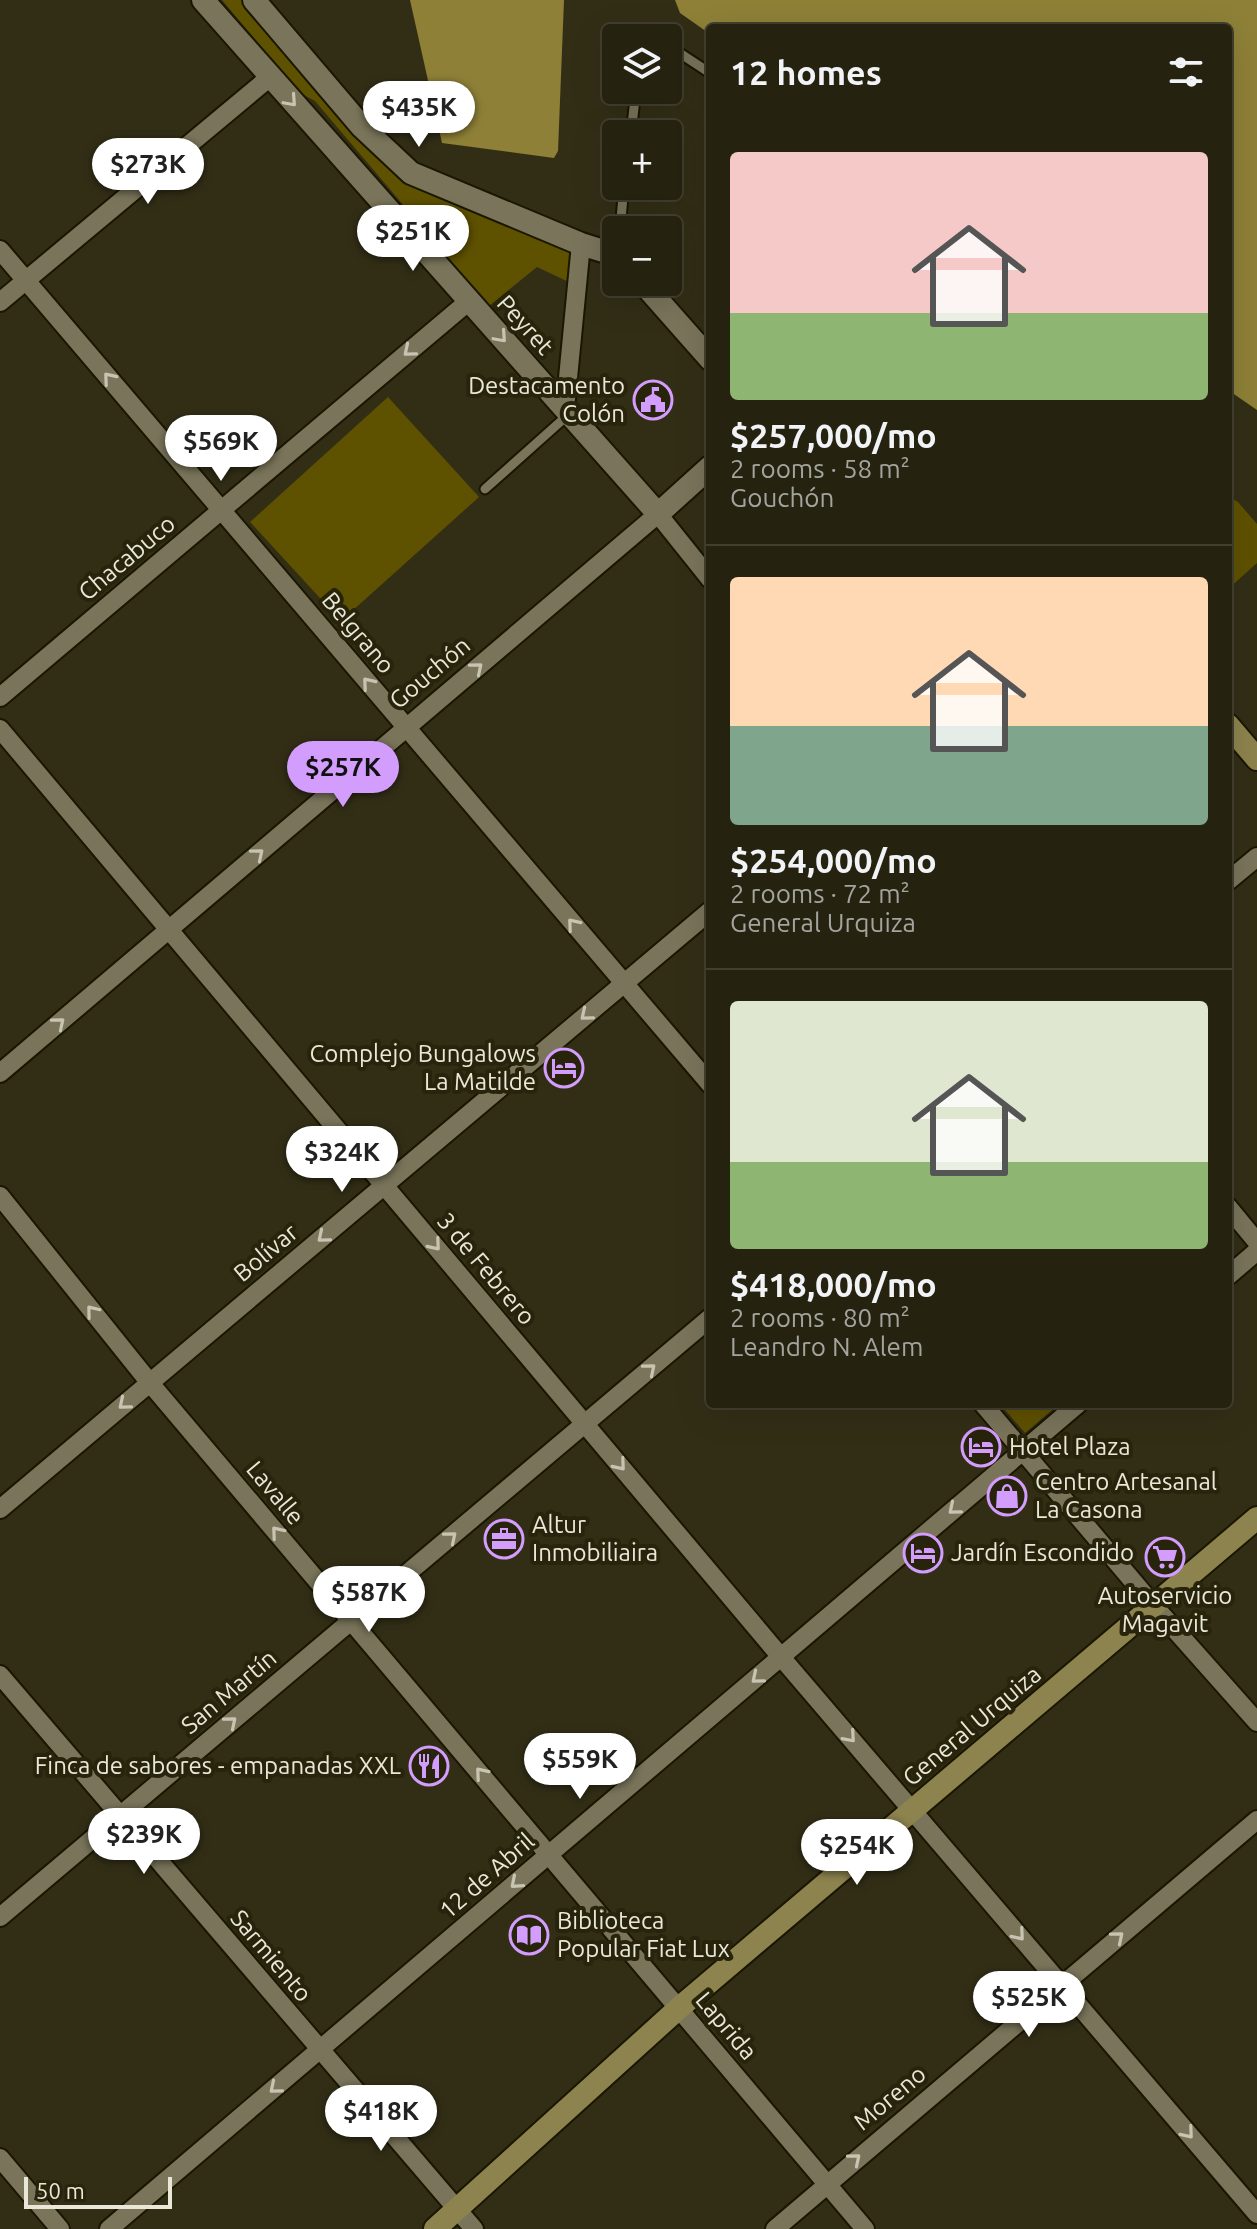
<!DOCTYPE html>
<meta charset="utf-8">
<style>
:root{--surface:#262210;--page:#322f1e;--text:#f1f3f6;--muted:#a4a49f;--line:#423f30;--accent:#d29dfd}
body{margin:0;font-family:Ubuntu,sans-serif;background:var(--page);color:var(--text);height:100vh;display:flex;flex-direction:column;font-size:30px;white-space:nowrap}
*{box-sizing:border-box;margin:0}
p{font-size:26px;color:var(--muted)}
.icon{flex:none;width:44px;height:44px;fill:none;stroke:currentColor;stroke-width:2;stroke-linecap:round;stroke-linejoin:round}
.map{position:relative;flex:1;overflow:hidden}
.details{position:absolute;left:706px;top:24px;width:526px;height:1384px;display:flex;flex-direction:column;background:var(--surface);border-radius:8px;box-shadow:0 8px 32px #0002,0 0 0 2px var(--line)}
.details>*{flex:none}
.fabs{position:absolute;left:602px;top:24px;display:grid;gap:16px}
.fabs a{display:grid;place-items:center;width:80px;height:80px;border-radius:8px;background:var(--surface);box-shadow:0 8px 32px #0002,0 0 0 2px var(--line);font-size:40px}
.scale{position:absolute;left:24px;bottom:20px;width:148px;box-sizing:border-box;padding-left:8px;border:4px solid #e9e7d8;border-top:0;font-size:22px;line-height:28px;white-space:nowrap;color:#e9e7d8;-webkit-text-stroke:6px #28240c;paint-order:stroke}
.price{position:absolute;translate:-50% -68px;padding:0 18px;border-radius:28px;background:#fff;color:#222;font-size:26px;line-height:52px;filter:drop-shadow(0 2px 4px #0008)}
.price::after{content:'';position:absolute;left:50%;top:48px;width:24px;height:18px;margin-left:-12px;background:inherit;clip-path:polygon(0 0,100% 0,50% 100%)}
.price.current{background:var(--accent);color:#111}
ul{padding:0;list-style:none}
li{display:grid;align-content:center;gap:16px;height:424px;padding:0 24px}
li+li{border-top:2px solid var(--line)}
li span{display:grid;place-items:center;height:248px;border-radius:8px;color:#555}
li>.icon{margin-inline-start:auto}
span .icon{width:144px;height:144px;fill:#fffc;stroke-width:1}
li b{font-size:34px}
h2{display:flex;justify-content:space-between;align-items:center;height:96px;padding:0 24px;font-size:34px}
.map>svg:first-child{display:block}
.green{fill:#5e5100}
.water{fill:#8e8037}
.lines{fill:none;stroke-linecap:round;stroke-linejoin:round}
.service-casing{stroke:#1a1601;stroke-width:13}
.minor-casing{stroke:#1a1601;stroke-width:22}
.tertiary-casing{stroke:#1a1601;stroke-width:26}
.secondary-casing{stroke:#1a1601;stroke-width:26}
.service{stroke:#79745a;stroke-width:9}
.minor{stroke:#79745a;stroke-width:18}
.tertiary{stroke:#79745a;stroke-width:22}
.secondary{stroke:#8d834e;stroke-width:22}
.oneway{stroke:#c7c4b2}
.labels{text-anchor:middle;stroke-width:8;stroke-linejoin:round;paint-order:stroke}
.street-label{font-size:24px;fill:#e9e7d8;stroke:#28240c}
.poi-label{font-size:24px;fill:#e9e7d8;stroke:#28240c;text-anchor:start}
</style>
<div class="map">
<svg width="1257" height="2229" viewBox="0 0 1257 2229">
<rect width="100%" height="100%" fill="#322e16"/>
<!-- green -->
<g class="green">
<polygon points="222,0 243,0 359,135 576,251 573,284 537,267 489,306 315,101 300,93"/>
<polygon points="388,397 479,497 341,621 250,522"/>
<polygon points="1228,496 1238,502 1257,524 1257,563 1228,589"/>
<polygon points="1000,1404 1059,1404 1025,1433"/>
</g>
<!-- water -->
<g class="water">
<polygon points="410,0 564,0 558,151 554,158 442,143"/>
<polygon points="675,0 1257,0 1257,410 1228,390 1228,28 710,28 710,34 680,13"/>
</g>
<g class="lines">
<defs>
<g id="service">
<polyline points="668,50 675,50 710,73"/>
<polyline points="631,134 636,90"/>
<polyline points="620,230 624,186"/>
<polyline points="485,489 569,414"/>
</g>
<g id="minor">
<polyline points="0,250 710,1084"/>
<polyline points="0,302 270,77"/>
<polyline points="565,409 581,244"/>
<polyline points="0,697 469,301"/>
<polyline points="0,729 781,1657 1257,2214"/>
<polyline points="1228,881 1257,857"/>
<polyline points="0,1073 658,514 710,579"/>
<polyline points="0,1196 150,1383 865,2229"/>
<polyline points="1228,1207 1257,1242"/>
<polyline points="1228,1276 1257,1251"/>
<polyline points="983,1404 1154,1606 1257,1722"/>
<polyline points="0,1509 710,911"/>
<polyline points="0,1675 474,2229"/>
<polyline points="0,1917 710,1318"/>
<polyline points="0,2158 60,2229"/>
<polyline points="109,2229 1078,1404"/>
<polyline points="775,2229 1257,1820"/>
</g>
<g id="tertiary">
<polyline points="203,0 658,514 710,467"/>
<polyline points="254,0 362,127 411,173 581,244 616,255"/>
<polyline points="642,282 710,359"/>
</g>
<g id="secondary">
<polyline points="1228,725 1257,759"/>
<polyline points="435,2229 679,2008 1257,1518"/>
</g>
</defs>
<!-- service casing -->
<use href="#service" class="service-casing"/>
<!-- minor casing -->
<use href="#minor" class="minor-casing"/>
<!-- tertiary casing -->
<use href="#tertiary" class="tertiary-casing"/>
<!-- secondary casing -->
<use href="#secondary" class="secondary-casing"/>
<!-- service -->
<use href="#service" class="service"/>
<!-- minor -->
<use href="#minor" class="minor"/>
<!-- tertiary -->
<use href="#tertiary" class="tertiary"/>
<!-- secondary -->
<use href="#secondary" class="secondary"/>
</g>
<!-- one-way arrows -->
<defs><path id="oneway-chevron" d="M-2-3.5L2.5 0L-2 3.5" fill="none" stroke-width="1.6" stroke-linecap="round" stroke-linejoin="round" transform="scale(2)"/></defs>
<g class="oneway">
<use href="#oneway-chevron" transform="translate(291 101) rotate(48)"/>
<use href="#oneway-chevron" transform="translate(501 337) rotate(48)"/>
<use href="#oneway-chevron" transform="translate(409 351) rotate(140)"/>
<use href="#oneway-chevron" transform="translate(109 378) rotate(-130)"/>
<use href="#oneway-chevron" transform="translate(477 668) rotate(-40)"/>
<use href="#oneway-chevron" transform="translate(368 683) rotate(-130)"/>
<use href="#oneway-chevron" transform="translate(258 854) rotate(-40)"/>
<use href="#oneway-chevron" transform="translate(573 924) rotate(-130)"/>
<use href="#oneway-chevron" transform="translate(586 1015) rotate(140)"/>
<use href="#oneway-chevron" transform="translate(59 1023) rotate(-40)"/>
<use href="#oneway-chevron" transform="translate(323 1237) rotate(140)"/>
<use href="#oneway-chevron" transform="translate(435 1245) rotate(50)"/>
<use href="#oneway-chevron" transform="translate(92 1311) rotate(-129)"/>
<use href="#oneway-chevron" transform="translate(650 1369) rotate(-40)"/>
<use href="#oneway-chevron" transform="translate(124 1404) rotate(140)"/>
<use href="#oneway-chevron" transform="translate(620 1465) rotate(50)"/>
<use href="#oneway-chevron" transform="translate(954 1509) rotate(140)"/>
<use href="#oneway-chevron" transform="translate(277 1532) rotate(-130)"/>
<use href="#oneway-chevron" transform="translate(451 1537) rotate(-40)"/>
<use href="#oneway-chevron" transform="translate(757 1678) rotate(140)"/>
<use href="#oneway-chevron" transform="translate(231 1722) rotate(-40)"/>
<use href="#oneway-chevron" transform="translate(850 1737) rotate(49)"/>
<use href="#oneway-chevron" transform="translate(481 1773) rotate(-130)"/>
<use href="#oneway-chevron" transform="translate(516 1883) rotate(139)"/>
<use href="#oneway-chevron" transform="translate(1019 1935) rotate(50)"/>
<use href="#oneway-chevron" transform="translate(1118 1937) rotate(-40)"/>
<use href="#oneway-chevron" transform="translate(275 2088) rotate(140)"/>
<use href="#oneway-chevron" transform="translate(1188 2133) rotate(50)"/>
<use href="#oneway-chevron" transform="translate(855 2159) rotate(-40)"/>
</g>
<!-- icons -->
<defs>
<symbol id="civic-ring" viewBox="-11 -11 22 22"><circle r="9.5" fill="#28240c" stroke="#d29dfd" stroke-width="1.5"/><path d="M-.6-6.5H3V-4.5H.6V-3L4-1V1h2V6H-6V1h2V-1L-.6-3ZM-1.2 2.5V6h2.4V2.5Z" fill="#d29dfd"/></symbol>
<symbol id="hotel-ring" viewBox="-11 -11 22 22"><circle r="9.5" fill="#28240c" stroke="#d29dfd" stroke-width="1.5"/><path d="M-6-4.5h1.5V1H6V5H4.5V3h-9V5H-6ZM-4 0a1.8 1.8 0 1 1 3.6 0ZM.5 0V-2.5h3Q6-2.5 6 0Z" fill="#d29dfd"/></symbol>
<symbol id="shop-ring" viewBox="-11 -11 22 22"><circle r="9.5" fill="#28240c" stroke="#d29dfd" stroke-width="1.5"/><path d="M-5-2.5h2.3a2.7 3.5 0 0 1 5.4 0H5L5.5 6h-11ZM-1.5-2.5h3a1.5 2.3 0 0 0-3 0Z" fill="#d29dfd"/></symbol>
<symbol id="office-ring" viewBox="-11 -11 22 22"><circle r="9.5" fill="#28240c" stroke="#d29dfd" stroke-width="1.5"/><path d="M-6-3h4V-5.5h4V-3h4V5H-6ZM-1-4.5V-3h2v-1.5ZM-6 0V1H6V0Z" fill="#d29dfd"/></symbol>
<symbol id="supermarket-ring" viewBox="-11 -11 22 22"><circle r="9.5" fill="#28240c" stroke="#d29dfd" stroke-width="1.5"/><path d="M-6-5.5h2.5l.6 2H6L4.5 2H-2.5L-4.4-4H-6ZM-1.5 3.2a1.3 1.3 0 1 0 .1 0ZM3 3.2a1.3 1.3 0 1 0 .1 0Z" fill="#d29dfd"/></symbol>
<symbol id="restaurant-ring" viewBox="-11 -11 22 22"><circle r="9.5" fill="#28240c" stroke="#d29dfd" stroke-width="1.5"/><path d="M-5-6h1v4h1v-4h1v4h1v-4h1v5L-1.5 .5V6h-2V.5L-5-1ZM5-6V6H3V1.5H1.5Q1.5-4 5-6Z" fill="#d29dfd"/></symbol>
<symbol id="library-ring" viewBox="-11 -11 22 22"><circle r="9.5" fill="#28240c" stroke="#d29dfd" stroke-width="1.5"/><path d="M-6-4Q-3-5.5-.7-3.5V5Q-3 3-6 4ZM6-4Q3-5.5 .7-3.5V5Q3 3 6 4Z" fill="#d29dfd"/></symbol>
</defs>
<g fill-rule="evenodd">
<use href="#civic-ring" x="631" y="378" width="44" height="44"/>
<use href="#hotel-ring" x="542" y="1046" width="44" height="44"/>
<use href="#hotel-ring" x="959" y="1425" width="44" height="44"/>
<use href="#shop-ring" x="985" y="1474" width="44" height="44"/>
<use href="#office-ring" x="482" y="1517" width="44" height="44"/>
<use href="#hotel-ring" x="901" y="1531" width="44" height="44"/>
<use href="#supermarket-ring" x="1143" y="1535" width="44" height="44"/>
<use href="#restaurant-ring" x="407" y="1744" width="44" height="44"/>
<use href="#library-ring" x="507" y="1913" width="44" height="44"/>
</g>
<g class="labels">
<!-- street labels -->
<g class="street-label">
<text transform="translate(525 325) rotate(48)" y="8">Peyret</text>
<text transform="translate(127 558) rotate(-40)" y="8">Chacabuco</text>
<text transform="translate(358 633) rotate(50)" y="8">Belgrano</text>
<text transform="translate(430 673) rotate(-40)" y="8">Gouchón</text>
<text transform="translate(266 1253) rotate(-40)" y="8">Bolívar</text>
<text transform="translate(486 1269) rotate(50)" y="8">3 de Febrero</text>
<text transform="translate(275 1493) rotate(50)" y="8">Lavalle</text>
<text transform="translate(229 1692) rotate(-40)" y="8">San Martín</text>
<text transform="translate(972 1726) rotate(-40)" y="8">General Urquiza</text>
<text transform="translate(487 1876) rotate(-41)" y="8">12 de Abril</text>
<text transform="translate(271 1956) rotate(50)" y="8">Sarmiento</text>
<text transform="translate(726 2026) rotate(50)" y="8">Laprida</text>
<text transform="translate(890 2098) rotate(-40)" y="8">Moreno</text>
</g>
<!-- poi labels -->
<g class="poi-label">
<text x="625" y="394" text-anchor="end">Destacamento<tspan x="625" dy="28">Colón</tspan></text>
<text x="536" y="1062" text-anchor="end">Complejo Bungalows<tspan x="536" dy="28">La Matilde</tspan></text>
<text x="1009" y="1455">Hotel Plaza</text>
<text x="1035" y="1490">Centro Artesanal<tspan x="1035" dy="28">La Casona</tspan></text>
<text x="532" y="1533">Altur<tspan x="532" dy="28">Inmobiliaira</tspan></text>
<text x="951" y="1561">Jardín Escondido</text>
<text x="1165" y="1604" text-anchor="middle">Autoservicio<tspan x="1165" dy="28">Magavit</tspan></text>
<text x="401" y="1774" text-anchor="end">Finca de sabores - empanadas XXL</text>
<text x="557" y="1929">Biblioteca<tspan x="557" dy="28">Popular Fiat Lux</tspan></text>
</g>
</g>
</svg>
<div class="fabs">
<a><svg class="icon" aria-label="layers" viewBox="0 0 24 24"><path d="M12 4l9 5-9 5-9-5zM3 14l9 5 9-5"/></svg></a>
<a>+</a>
<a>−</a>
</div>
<div class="scale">50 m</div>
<b class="price" style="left:419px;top:149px">$435K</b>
<b class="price" style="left:148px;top:206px">$273K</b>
<b class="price" style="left:413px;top:273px">$251K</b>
<b class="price" style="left:221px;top:483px">$569K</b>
<b class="price current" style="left:343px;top:809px">$257K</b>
<b class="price" style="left:342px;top:1194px">$324K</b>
<b class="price" style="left:369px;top:1634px">$587K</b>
<b class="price" style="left:580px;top:1801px">$559K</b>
<b class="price" style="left:144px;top:1876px">$239K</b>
<b class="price" style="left:857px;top:1887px">$254K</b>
<b class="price" style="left:1029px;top:2039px">$525K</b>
<b class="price" style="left:381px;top:2153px">$418K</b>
<section class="details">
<h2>12 homes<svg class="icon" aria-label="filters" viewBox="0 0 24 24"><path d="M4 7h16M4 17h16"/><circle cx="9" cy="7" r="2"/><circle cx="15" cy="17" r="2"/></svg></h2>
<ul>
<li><span style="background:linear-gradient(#f6c9c9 65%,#8fb573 0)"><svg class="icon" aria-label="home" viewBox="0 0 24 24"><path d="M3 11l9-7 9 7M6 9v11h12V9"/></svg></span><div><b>$257,000/mo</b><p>2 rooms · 58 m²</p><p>Gouchón</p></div></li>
<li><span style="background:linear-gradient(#ffd9b3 60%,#7fa58c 0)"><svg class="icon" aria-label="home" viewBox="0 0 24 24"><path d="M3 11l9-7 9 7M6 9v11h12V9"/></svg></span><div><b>$254,000/mo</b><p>2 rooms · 72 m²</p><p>General Urquiza</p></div></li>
<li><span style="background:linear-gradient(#dfe7d0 65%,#8fb573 0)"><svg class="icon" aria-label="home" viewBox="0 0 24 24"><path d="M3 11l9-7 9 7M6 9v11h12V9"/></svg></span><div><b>$418,000/mo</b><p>2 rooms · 80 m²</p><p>Leandro N. Alem</p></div></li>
</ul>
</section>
</div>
